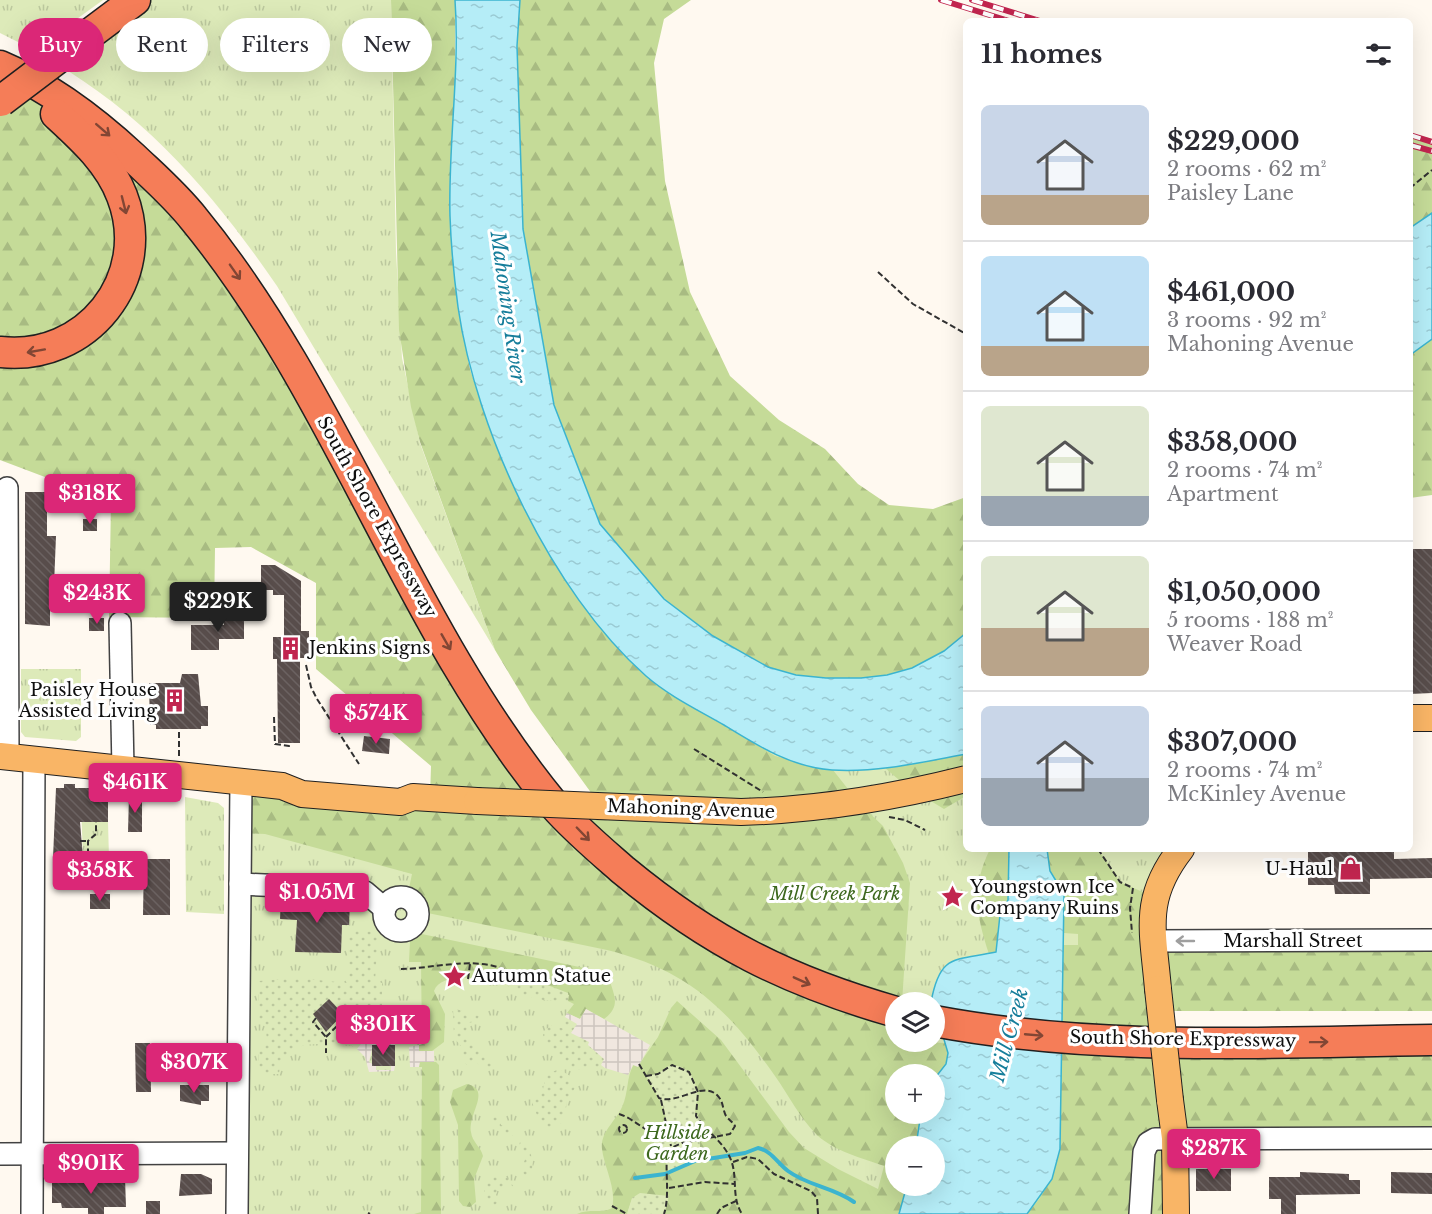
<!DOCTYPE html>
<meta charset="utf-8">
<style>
:root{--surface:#fff;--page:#f7f7f7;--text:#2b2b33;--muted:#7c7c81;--line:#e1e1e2;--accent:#db2777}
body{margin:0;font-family:"Libre Baskerville",serif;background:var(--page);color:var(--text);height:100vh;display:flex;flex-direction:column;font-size:22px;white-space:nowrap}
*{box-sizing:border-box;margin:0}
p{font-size:20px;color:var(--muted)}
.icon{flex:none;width:33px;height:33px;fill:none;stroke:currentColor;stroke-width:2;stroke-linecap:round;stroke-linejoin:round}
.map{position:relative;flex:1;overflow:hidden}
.drawer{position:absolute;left:963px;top:18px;width:450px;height:834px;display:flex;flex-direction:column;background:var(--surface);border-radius:9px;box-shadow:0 6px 24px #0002}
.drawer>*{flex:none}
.banner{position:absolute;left:18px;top:18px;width:570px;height:54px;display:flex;gap:12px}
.buttons{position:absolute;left:885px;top:992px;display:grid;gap:12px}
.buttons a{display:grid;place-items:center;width:60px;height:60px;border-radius:50%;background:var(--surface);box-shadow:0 6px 24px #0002;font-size:30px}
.price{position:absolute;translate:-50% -51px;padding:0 14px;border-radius:6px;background:var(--accent);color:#fff;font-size:20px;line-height:39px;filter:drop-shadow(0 2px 3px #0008)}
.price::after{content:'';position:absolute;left:50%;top:36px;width:18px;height:14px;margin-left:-9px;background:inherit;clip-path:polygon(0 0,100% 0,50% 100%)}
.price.current{background:#222;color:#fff}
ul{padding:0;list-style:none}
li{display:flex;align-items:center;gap:18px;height:150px;padding:0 18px}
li+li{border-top:2px solid var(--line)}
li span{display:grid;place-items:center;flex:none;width:168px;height:120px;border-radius:9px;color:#555}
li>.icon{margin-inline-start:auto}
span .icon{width:72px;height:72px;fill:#fffc;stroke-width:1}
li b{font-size:26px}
h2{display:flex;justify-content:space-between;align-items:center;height:72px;padding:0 18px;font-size:26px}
.pill{padding:0 21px;border-radius:27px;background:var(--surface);box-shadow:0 6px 24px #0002;font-size:21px;line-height:54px}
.pill.current{background:var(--accent);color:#fff}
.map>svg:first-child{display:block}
.grass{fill:url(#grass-tufts);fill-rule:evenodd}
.forest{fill:url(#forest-firs);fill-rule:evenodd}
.garden{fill:url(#garden-dots)}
.plaza{fill:url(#plaza-grid)}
.water{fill:url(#water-ripples);stroke:#3bb4cf;stroke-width:1.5}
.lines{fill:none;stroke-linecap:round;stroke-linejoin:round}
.stream{stroke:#3bb4cf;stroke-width:4}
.building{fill:url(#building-back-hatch)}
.minor-casing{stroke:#424242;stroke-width:24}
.major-casing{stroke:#202020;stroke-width:28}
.highway-casing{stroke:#202020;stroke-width:33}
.path{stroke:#313131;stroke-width:2;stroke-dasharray:6 3;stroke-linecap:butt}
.minor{stroke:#fff;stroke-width:21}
.major{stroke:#f9b566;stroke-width:26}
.highway{stroke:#f57d58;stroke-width:30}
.rail-casing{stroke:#c1254f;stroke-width:6}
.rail{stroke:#fff;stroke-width:4;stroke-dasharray:11;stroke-linecap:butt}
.major-bridge-casing{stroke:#202020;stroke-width:28;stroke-linecap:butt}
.highway-bridge-casing{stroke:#202020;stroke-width:33;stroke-linecap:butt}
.major-bridge{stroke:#f9b566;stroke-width:26}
.highway-bridge{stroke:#f57d58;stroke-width:30}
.oneway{stroke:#824634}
.oneway2{stroke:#9f9f9f}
.labels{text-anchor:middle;stroke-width:6;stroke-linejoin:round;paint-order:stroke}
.street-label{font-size:18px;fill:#0f0f0f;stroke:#fff}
.poi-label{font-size:18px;fill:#0f0f0f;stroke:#fff;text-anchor:start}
.park-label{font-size:18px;font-style:italic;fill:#3d681e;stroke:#fff}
.water-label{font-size:20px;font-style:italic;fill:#167e9b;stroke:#fff}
</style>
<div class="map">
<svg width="1432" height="1214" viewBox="0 0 1432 1214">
<defs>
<pattern id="grass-tufts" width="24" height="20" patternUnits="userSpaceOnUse" patternTransform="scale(1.5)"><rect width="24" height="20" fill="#ddeab9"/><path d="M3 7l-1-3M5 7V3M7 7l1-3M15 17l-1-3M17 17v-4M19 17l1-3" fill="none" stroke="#bcc89e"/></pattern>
<pattern id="forest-firs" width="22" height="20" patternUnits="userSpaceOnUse" patternTransform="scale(1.5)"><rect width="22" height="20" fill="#c5db98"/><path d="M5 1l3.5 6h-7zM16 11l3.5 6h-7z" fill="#a8bb82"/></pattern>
<pattern id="garden-dots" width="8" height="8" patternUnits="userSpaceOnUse" patternTransform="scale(1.5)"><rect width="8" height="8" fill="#ddeab9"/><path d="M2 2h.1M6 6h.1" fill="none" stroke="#bcc89e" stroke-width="1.8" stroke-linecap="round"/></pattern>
<pattern id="plaza-grid" width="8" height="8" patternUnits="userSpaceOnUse" patternTransform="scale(1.5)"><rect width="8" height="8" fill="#f0e7df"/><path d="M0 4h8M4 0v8" fill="none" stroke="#cdc5be"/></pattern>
<pattern id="water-ripples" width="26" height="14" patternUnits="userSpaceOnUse" patternTransform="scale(1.5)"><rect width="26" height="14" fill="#b5edf7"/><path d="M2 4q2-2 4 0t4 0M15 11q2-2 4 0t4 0" fill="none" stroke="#9acad3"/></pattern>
<pattern id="building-back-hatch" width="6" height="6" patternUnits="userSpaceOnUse" patternTransform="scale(1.5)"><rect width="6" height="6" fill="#584d4b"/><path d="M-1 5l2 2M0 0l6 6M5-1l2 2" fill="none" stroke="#6b6261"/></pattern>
</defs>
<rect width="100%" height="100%" fill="#fff9f0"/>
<!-- grass -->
<g class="grass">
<polygon points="0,0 103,0 34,50 0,33"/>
<path d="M135,0h256l5,252 6,106 18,85 75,207 -218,-364c-61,-89 -129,-169 -224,-224z"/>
<path d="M598,623l235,147 66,-4 67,-12v95h215l-23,36 18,329h-939l4,-432 359,24zM896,1002h38v39h-38zM896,1074h38v39h-38zM896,1146h38v39h-38z"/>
<polygon points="21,669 81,669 81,737 76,741 25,737 21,732"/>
<polygon points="185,797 218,803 224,808 224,914 186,912"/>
<polygon points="81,802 108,822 109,858 83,859"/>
</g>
<!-- forest -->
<g class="forest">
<path d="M391,0h64v82l-5,132 2,35 6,59 12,61 15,46 126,224 36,38 128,79 58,14 26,33 24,23 20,37 7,20 -8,119h-6v39l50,2c3,13 1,27 -11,35l-1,-4h-38v39h25l-5,33h-20v39h11l-8,29h-235l4,-15h-36l-5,15h-50c12,-6 25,0 35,-6 5,-19 -8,-41 -10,-59 -2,-17 14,-28 20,-42 7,-15 4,-30 12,-43l4,2 20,-29 13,-29 6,-7 44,39 68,92 15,16 34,21 40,20 6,-23c-22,-8 -50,-15 -67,-31 -17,-17 -28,-39 -42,-59 -47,-67 -87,-106 -168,-126l-189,-39 -6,-10 -5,-3 5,-24 -147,-40 -25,-1 1,-51 189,16 1,-32 -115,-97v-86l-65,-36 -36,1 -1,70 -105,-1 2,-115 -111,-42v-394l175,131 379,607 46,1 -69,-95 -36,-60 -75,-208 -9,-35 -12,-77zM668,1066l27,17 3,13 -3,16 4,8 -1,13 4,27 -34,12 -1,-10 -11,-4 -4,-11 9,-19 6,-3c-2,-19 -12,-32 -20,-49l11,-2z"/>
<polygon points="520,0 691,0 664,19 654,63 665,181 690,292 730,376 779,420 825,449 858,484 889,505 933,509 966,497 966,633 944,651 912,668 887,675 861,678 826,678 796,675 768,667 713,636 664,599 600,524 554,405 523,229 517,46"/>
<polygon points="1418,135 1432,139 1432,213 1410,228 1410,141"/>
<polygon points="1432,339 1432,495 1410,498 1410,355"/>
<polygon points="966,754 966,796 944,809 906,786 884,767"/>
<path d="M990,849h19l-1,51 -8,15 -4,37 -7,2c-13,-40 -18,-66 1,-105z"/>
<polygon points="1047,849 1098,849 1120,882 1154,897 1154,941 1432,940 1432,1011 1168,1011 1164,1042 1432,1040 1432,1138 1175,1138 1176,1214 1027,1214 1040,1198 1060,1112 1063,945 1078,945 1078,934 1064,933 1064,895 1050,871"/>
<path d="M417,933l191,40c3,19 16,31 -4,46l-18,-10 -6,10 -13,-6 7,-9 -6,-3 1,-6 -48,-21 -20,5 2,3c-17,-2 -61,-12 -69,9l11,23 -1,28 -12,9h-13v-6h3l-1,-83h-12l1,-21z"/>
<polygon points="419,1062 436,1062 439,1065 441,1214 414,1214 421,1212 422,1067 419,1067"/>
<path d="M467,1084c25,6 1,29 4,48 1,10 10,15 12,24l-9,23 2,23 -6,5 -7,-1 -4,-5 -1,-76 -8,-23 3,-12z"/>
</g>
<!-- garden -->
<g class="garden">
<path d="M349,930l29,2 -3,50 7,1v57h-18l-7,9 -7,-4c-28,0 -67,-9 -71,29h-20v-30l8,-1 -1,-15 -7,-10v-37l38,-3 50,5z"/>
<path d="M501,967l67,26v8c-21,1 -53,-3 -67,-22z"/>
<polygon points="453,1008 479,1016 477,1021 468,1023 466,1032 474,1045 492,1058 491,1069 487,1070 477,1063 467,1065 464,1062 462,1047 454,1038"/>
<polygon points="565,1017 577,1024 590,1043 588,1045 605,1059 599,1067 575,1070 551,1052 543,1035 546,1029 553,1025 564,1029"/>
<path d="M672,1065c28,3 24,26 23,47l7,10 -4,11 4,27 -34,13 -2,-11 -14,-7c0,-10 6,-26 15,-30 -1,-19 -12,-33 -21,-49l12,-2z"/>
<polygon points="559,1069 570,1076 576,1086 567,1101 564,1122 550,1128 540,1123 532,1102 543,1089 546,1075"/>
<polygon points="498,1108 501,1125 512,1130 513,1136 493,1128 493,1110"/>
<path d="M520,1142l6,3c6,10 11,22 1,32l-5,-5 3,-13 -6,-13z"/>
<path d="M493,1175l15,3 5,8 -4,3 -11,-1 -2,7 2,7 -4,4c-12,-6 -14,-23 -1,-31z"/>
<polygon points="640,1193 669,1196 664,1214 627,1214 632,1198"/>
</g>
<!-- plaza -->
<g class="plaza">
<polygon points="586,1009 650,1045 638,1067 633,1065 628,1075 605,1068 601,1065 604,1059 588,1045 589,1042 571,1033 577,1024 565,1017 567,1013 580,1019"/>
<polygon points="364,1040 393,1041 395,1045 373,1045 369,1062 376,1066 376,1070 391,1070 391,1066 395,1066 394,1071 369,1072 365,1057 357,1049"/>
<polygon points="419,1045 419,1051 434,1051 434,1062 420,1062 419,1067 410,1067 409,1047"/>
</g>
<!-- water -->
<g class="water">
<path d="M455,0h65l-3,46 6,183 31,176 46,119 64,75 49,37 55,31 28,8 30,3h35l26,-3 25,-7 32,-17 22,-18v121c-43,8 -89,19 -134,16 -41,-3 -74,-24 -108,-45 -26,-15 -55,-29 -78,-49 -95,-84 -170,-245 -188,-369 -4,-30 -7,-61 -8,-91 -2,-72 10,-144 5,-216z"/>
<polygon points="1432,213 1432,339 1410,355 1410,228"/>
<path d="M1009,849h38l3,22 14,23 -4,255 -8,30 -25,35h-128l8,-29h27v-39h-18l5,-33h13l1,-35 11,-14 2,-11 -5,-17 -8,-9 -1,-25h-3c9,-48 22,-41 65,-50l4,-37 8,-15z"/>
</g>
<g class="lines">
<!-- stream -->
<path class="stream" d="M635,1178l30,-4 30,-13 50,-8 13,-5c14,3 19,15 30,23 20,15 45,16 66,31"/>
</g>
<!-- building -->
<g class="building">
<polygon points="25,492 57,492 57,508 47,508 47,536 56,536 54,585 56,585 57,607 50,607 50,626 25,624"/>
<rect x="83" y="519" width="14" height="12"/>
<polygon points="1410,549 1432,549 1432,693 1410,694"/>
<polygon points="261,565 275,565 301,581 301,631 309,631 309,658 300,658 300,743 278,743 277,659 273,659 273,637 284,637 284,595 273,595 273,590 261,590"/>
<polygon points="224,613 244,613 244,639 219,639 219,650 191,650 191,625 224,625"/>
<rect x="89" y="618" width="15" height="13"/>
<polygon points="182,674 198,674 201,706 208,706 208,726 201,726 201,729 156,729 156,725 150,725 149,683 180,683"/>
<polygon points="364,736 390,739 389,754 362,751"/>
<polygon points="64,784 75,784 75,788 92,788 92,793 108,793 108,822 80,822 83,858 53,858 56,788 64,788"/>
<polygon points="129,796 142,796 142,832 128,832"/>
<polygon points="1308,849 1394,849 1394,859 1432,858 1432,878 1370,879 1370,894 1335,894 1334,885 1308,885"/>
<polygon points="144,859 170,859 170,915 143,915"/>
<rect x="90" y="894" width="20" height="15"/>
<polygon points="281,899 350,902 349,925 342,925 341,953 295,952 297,920 280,919"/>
<polygon points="329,999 343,1014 326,1032 313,1014"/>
<polygon points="135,1043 150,1043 151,1092 136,1092"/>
<rect x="372" y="1045" width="23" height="21"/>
<polygon points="180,1085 209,1085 209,1101 201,1101 201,1105 180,1101"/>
<rect x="1196" y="1169" width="35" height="22"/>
<polygon points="1300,1172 1349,1174 1349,1180 1360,1180 1360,1194 1296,1195 1296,1214 1281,1214 1281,1199 1269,1199 1269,1177 1300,1177"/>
<polygon points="1391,1172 1432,1173 1432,1194 1391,1193"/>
<polygon points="181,1174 201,1174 212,1179 212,1194 179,1196"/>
<polygon points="125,1178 126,1207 104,1207 104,1214 88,1214 88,1208 62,1208 61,1203 52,1203 52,1183"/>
<rect x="146" y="1201" width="14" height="13"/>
</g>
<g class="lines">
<defs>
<g id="minor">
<polyline points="7,488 8,757"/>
<polyline points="120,623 123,769"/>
<polyline points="240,884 352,889 365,892 385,909"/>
<circle cx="401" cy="914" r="17"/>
<polyline points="1154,941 1432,940"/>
<polyline points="0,1154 237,1153"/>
<polyline points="32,1214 34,759"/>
<polyline points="237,1214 241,782"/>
<polyline points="1140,1214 1144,1152 1148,1143 1155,1139 1432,1138"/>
</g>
<g id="major">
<polyline points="1410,718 1432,718"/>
<polyline points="0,756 282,786 302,794 400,802 413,797 477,801"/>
<path d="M1158,989c-5,-59 -16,-90 23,-140"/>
<polyline points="1170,1100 1175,1138 1176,1214"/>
</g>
<g id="highway">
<polyline points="79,42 135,0"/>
<path d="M0,66c50,21 93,54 133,91 21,20 43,39 61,62 146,178 213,408 360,586 21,24 45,44 69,65 87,72 164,111 273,142"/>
<path d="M0,352c86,10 154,-73 122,-156 -13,-34 -40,-58 -66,-82"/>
<path d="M934,1021c164,31 332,21 498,19"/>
</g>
</defs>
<!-- minor casing -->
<use href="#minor" class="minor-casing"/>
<!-- major casing -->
<use href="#major" class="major-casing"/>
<!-- highway casing -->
<use href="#highway" class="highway-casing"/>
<!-- path -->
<g class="path">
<polyline points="1410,188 1432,170"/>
<polyline points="878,272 913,304 966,334"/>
<polyline points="306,665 311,687 317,699 359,764"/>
<polyline points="274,717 275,744 289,746 289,743"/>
<polyline points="694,749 763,792"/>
<polyline points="179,756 179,729"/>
<polyline points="889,817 905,820 925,830"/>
<polyline points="80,841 88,841"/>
<polyline points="1098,849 1120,882 1133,888 1130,908 1132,933"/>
<polyline points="83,881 88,859 88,841 96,834 96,822"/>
<path d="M401,969c34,0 88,-18 117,10"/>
<polyline points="468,979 470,964"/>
<polyline points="316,1018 313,1022 326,1037 326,1053"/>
<polyline points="343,1020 358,1027 369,1040"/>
<polyline points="326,1037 343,1020 339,1017"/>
<path d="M639,1064l20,34c18,7 43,-17 58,-3 7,7 5,13 9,21 3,4 7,6 9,10l-5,8 -48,9 -13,6c-6,15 2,43 -5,65"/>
<path d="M646,1076l12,-2 14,-9 17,7 9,20 -2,24c10,15 28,26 35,44 7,18 0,37 11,54"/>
<polyline points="661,1100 671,1146"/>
<path d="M619,1114c17,5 31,24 49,21"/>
<circle cx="623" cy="1129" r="4"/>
<polyline points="733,1162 747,1157 758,1159 774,1174 811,1191 817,1198 818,1214"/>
<polyline points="669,1188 705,1182 734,1184"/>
<polyline points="612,1206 627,1214"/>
<polyline points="368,1213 370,1214"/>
<polyline points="717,1214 721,1208 736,1201"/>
</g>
<!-- minor -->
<use href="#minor" class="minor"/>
<!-- major -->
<use href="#major" class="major"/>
<!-- highway -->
<use href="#highway" class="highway"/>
<defs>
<g id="rail">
<polyline points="941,0 1009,21"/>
<polyline points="972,0 1040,21"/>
<polyline points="1410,135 1432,142"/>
<polyline points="1410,145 1432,151"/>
</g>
</defs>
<!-- rail casing -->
<use href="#rail" class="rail-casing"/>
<!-- rail -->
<use href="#rail" class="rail"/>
<defs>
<g id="major-bridge">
<path d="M477,801l264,11c77,-2 150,-14 225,-33"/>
<polyline points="1158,989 1170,1100"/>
</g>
<polyline id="highway-bridge" points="1,101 79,42"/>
</defs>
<!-- major-bridge casing -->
<use href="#major-bridge" class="major-bridge-casing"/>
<!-- highway-bridge casing -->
<use href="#highway-bridge" class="highway-bridge-casing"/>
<!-- major-bridge -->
<use href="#major-bridge" class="major-bridge"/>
<!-- highway-bridge -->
<use href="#highway-bridge" class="highway-bridge"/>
</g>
<!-- one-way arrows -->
<defs><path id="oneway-shaft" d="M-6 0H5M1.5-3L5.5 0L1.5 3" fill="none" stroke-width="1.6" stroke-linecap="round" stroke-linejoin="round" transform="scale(1.5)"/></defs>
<g class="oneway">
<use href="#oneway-shaft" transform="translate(103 130) rotate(41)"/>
<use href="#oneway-shaft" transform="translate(124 205) rotate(76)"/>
<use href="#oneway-shaft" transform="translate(235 272) rotate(55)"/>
<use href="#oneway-shaft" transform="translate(36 351) rotate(170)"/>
<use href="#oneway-shaft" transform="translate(446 642) rotate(60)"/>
<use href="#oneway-shaft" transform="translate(583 834) rotate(46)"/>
<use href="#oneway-shaft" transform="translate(802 981) rotate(24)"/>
<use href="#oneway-shaft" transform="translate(1034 1035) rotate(5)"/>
<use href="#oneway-shaft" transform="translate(1319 1042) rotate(-1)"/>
</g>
<use class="oneway2" href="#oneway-shaft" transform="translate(1185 941) rotate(180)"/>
<!-- icons -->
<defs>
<symbol id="building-bare" viewBox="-9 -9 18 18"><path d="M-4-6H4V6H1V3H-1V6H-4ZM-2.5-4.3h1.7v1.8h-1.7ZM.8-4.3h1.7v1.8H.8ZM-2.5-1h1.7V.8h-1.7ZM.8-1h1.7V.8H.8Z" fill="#c1254f" stroke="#fff" stroke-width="2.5" paint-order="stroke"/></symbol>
<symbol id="shop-bare" viewBox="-9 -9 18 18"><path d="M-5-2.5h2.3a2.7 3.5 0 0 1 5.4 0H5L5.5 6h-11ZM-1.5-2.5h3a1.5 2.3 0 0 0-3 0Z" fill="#c1254f" stroke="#fff" stroke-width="2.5" paint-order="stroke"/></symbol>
<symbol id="sight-bare" viewBox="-9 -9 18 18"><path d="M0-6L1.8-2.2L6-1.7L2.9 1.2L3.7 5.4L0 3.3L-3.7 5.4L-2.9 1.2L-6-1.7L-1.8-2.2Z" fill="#c1254f" stroke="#fff" stroke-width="2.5" paint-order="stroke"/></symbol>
</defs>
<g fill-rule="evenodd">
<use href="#building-bare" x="274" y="632" width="33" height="33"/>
<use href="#building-bare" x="158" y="684" width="33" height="33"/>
<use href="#shop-bare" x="1334" y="852" width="33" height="33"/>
<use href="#sight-bare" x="936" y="880" width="33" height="33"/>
<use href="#sight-bare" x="438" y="960" width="33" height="33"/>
</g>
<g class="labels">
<!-- street labels -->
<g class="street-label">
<text transform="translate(377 517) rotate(61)" y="6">South Shore Expressway</text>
<text transform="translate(691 809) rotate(2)" y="6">Mahoning Avenue</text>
<text x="1293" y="947">Marshall Street</text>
<text transform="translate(1183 1039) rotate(1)" y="6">South Shore Expressway</text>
</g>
<!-- poi labels -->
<g class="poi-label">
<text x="309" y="654">Jenkins Signs</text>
<text x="157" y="696" text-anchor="end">Paisley House<tspan x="157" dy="21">Assisted Living</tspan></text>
<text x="1333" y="875" text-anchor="end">U-Haul</text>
<text x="970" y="893">Youngstown Ice<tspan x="970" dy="21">Company Ruins</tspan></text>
<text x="472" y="982">Autumn Statue</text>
</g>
<!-- park labels -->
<g class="park-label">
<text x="835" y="900">Mill Creek Park</text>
<text x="677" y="1139">Hillside<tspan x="677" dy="21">Garden</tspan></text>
</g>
<!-- water labels -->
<g class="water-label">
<text transform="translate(508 307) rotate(82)" y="7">Mahoning River</text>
<text transform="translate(1009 1035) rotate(-75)" y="7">Mill Creek</text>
</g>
</g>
</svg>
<div class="buttons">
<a><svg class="icon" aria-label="layers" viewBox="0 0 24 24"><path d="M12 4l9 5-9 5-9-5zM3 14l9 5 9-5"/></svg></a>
<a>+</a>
<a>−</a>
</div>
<b class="price" style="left:90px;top:525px">$318K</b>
<b class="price" style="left:97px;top:625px">$243K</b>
<b class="price current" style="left:218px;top:633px">$229K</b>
<b class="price" style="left:376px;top:745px">$574K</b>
<b class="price" style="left:135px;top:814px">$461K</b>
<b class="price" style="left:100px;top:902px">$358K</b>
<b class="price" style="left:317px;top:924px">$1.05M</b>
<b class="price" style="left:383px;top:1056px">$301K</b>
<b class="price" style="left:194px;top:1094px">$307K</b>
<b class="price" style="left:1214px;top:1180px">$287K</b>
<b class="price" style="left:91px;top:1195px">$901K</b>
<div class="banner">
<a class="pill current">Buy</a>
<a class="pill">Rent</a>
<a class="pill">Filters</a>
<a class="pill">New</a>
</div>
<section class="drawer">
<h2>11 homes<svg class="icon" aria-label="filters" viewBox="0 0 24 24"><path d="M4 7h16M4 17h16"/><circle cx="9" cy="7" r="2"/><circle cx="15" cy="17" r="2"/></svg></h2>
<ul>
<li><span style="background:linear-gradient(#c9d6e8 75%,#b9a48a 0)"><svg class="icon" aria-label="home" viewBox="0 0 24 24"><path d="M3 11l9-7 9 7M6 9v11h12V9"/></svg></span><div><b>$229,000</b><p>2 rooms · 62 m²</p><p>Paisley Lane</p></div></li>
<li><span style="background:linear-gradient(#bfe0f5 75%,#b9a48a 0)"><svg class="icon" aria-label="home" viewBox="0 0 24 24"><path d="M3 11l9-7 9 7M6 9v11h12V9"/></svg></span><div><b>$461,000</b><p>3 rooms · 92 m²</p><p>Mahoning Avenue</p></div></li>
<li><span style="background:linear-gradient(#dfe7d0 75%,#9aa5b1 0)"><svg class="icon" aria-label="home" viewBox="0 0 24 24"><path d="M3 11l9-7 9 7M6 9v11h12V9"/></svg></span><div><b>$358,000</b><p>2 rooms · 74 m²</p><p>Apartment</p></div></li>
<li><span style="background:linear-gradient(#dfe7d0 60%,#b9a48a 0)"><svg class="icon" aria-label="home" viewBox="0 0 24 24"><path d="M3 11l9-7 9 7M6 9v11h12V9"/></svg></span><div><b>$1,050,000</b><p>5 rooms · 188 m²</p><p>Weaver Road</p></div></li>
<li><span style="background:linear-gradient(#c9d6e8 60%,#9aa5b1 0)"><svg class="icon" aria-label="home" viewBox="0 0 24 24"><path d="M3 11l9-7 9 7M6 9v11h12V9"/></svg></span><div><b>$307,000</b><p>2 rooms · 74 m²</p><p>McKinley Avenue</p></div></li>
</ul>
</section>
</div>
